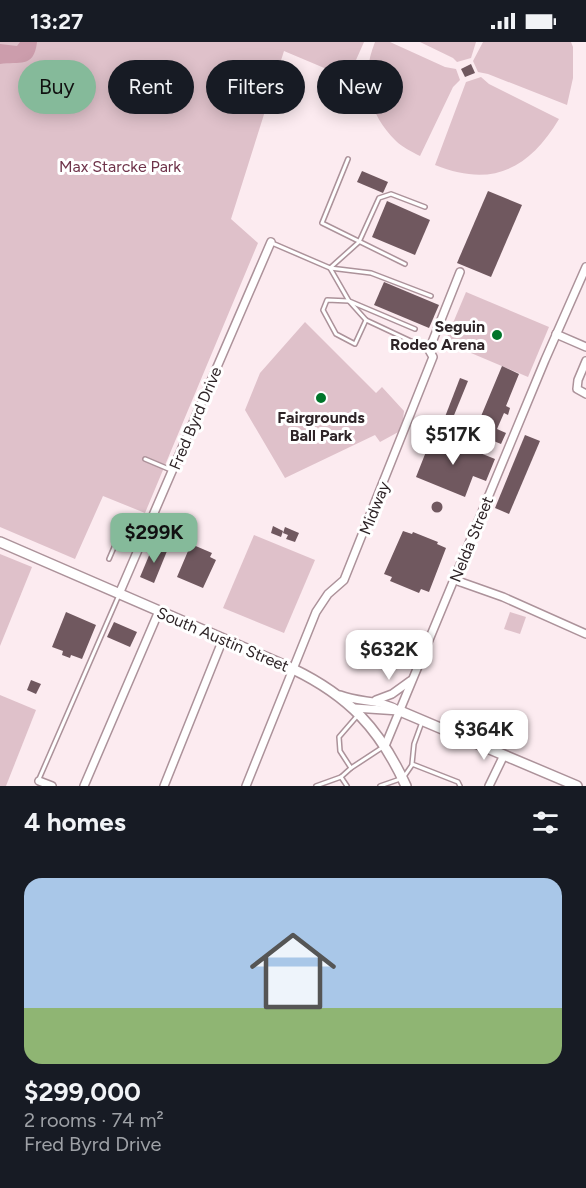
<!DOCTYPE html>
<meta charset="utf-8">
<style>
:root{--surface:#171b24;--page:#242831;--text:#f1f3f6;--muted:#9ea1a6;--accent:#85ba9a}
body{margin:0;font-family:Figtree,sans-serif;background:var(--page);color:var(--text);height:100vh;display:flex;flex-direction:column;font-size:22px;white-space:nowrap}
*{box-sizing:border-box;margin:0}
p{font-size:20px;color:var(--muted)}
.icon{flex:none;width:33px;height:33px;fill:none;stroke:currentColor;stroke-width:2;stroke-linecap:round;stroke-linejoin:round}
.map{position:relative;height:744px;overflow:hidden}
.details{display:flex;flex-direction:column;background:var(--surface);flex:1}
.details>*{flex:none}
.hud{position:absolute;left:18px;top:18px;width:550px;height:54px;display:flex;gap:12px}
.price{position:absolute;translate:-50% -51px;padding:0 14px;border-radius:12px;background:#fff;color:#222;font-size:20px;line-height:39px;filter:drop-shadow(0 2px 3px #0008)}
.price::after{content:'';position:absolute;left:50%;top:36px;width:18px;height:14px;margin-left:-9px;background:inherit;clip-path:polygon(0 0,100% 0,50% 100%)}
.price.current{background:var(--accent);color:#111}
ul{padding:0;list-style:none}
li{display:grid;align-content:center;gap:12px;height:318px;padding:0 24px}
li span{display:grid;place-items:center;height:186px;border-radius:18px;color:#555}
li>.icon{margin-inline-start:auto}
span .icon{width:108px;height:108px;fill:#fffc;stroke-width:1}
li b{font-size:26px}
h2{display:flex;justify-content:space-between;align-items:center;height:72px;padding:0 24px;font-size:26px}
.pill{padding:0 21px;border-radius:27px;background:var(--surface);box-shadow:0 3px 15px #0003;font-size:21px;line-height:54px}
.pill.current{background:var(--accent);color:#111}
.status{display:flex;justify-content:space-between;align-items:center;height:42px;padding:0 30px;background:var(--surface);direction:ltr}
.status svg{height:16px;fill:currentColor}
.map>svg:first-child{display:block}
.green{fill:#dfc1ca}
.water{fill:#cc9dac}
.building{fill:#70585f}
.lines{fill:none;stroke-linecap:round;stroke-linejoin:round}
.lane-casing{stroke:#ac929a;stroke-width:6}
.street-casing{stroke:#ac929a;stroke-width:10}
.secondary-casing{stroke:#ac929a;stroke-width:12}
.lane{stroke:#fff;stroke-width:3}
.street{stroke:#fff;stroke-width:7}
.secondary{stroke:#fff;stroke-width:9}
.poi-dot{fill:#00752a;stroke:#fff;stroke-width:2}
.labels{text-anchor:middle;stroke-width:6;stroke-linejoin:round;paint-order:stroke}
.park-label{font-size:16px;fill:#6f334a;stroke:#fff}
.poi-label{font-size:16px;font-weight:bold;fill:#2e2427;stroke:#fff;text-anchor:end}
.street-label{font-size:16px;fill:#2e2427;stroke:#fff}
</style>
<div class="status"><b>13:27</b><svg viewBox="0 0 49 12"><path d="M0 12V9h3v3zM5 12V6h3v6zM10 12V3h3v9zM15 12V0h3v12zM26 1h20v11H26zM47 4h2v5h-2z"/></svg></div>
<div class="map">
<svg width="586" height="744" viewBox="0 0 586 744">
<rect width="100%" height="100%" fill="#fcebf0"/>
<!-- green -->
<g class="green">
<polygon points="0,0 364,0 348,36 284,9 231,177 258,201 145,471 103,454 75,517 0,485"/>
<path d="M375,0h15l55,25 11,2 4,11 -7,7 -33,69c-8,-4 -18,-9 -24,-15 -28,-28 -36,-62 -21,-99z"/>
<polygon points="420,0 476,0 471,16 457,20 453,16"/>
<polygon points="483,0 571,0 573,5 573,36 567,63 488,32 478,30 473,19"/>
<path d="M481,35l8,7 70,35c-30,50 -67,69 -124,46l31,-83z"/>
<polygon points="466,250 549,285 528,335 445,300"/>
<polygon points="305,280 376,351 382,345 404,369 402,388 380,400 375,393 285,436 245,368 260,331"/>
<polygon points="254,493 315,518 284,591 223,566"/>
<polygon points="0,512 32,525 0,604"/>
<polygon points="510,570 526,575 520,592 504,587"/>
<polygon points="0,653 36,668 6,744 0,744"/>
</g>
<!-- water -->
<path class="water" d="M20,0h17c-3,27 -18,19 -37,22v-20l17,2z"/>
<!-- building -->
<g class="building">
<polygon points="471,22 475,31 465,35 461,27"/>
<polygon points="362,129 388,140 383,151 357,140"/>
<polygon points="488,149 522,163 491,235 457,221"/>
<polygon points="387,159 430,178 415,213 372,195"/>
<polygon points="384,240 439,263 429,286 374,263"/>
<polygon points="502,324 519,332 506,364 510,366 508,373 504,371 497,387 506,391 501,402 474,391"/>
<polygon points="460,336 468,339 450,383 443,380"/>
<polygon points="433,392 495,417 486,439 473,434 465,455 416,435"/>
<polygon points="525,393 540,399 509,472 495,466"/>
<circle cx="437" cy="465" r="5.5"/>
<polygon points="273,484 283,489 281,495 271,491"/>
<polygon points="285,485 299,491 295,500 286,497 288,493 283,491"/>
<polygon points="403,489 412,492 413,490 438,500 437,502 446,506 429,550 421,547 419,551 390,539 392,535 384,532"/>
<polygon points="191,502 212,511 210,515 216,518 203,546 177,535"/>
<polygon points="153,504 167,509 154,541 140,535"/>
<polygon points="66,570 96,583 82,617 71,613 70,616 62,613 63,609 52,605"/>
<polygon points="114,580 137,590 130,605 107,595"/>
<polygon points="31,638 41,642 36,652 27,648"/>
</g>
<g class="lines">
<defs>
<g id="lane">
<polyline points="348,117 322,181 405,222"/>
<polyline points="272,201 330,226 371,231 431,254"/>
<polygon points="327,258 349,259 366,278 355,302 336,292 323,268"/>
<polyline points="366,278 415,301"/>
<polyline points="415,287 349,259 330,226 359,200 379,156 391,152 425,165"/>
<polyline points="145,417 171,428"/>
<polyline points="109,517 121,489 140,498"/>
<polyline points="358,673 339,695 340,709 351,726 383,705"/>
<polyline points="422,680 414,702 412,722 458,740 460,744"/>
<polyline points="341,735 347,744"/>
<polyline points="39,737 119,553"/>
<polyline points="316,744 341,735 351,726"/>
<polyline points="380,744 403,736 412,723"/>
</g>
<g id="street">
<polyline points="556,292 586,305"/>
<polyline points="586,319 578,338 577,347 586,352"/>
<polyline points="455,538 503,555 586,592"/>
<polyline points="119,552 271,200"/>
<path d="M340,653c20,8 41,4 60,16"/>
<polyline points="376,658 392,652 410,639"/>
<polyline points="354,666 399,669"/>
<polyline points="385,704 545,318 586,225"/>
<polyline points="39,739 52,744"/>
<polyline points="84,744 159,569"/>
<polyline points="164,744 223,597"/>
<polyline points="246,744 316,570 328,552 344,538 433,315 429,308 460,230"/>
<polyline points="489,744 504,713"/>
</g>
<g id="secondary">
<path d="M0,500l293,127c56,27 87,60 113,117"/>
<polyline points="400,669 577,744"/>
</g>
</defs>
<!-- lane casing -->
<use href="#lane" class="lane-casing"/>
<!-- street casing -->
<use href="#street" class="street-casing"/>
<!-- secondary casing -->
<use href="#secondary" class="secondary-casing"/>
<!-- lane -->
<use href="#lane" class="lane"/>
<!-- street -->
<use href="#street" class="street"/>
<!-- secondary -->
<use href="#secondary" class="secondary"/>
</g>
<!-- markers -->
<g class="poi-dot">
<circle cx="497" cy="293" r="6"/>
<circle cx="321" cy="356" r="6"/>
</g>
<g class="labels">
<!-- park labels -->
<g class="park-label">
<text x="120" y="130">Max Starcke Park</text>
</g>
<!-- poi labels -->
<g class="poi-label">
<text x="485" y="290">Seguin<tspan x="485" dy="18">Rodeo Arena</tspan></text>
<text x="321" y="381" text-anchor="middle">Fairgrounds<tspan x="321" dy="18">Ball Park</tspan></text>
</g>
<!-- street labels -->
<g class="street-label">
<text transform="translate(195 376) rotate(-67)" y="6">Fred Byrd Drive</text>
<text transform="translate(374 466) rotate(-68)" y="6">Midway</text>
<text transform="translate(471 497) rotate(-68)" y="6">Nelda Street</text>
<text transform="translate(223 597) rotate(23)" y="6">South Austin Street</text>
</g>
</g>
</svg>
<b class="price" style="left:453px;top:424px">$517K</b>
<b class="price current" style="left:154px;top:522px">$299K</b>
<b class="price" style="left:389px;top:639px">$632K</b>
<b class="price" style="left:484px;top:719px">$364K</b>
<div class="hud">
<a class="pill current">Buy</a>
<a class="pill">Rent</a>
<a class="pill">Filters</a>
<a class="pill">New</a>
</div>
</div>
<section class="details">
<h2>4 homes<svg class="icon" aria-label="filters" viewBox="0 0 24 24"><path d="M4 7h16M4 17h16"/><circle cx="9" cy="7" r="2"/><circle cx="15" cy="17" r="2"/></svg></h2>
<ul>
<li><span style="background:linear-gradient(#a9c7e8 70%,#8fb573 0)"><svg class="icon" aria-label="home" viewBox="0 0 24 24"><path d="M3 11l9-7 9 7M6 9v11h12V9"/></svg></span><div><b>$299,000</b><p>2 rooms · 74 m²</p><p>Fred Byrd Drive</p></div></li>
</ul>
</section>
